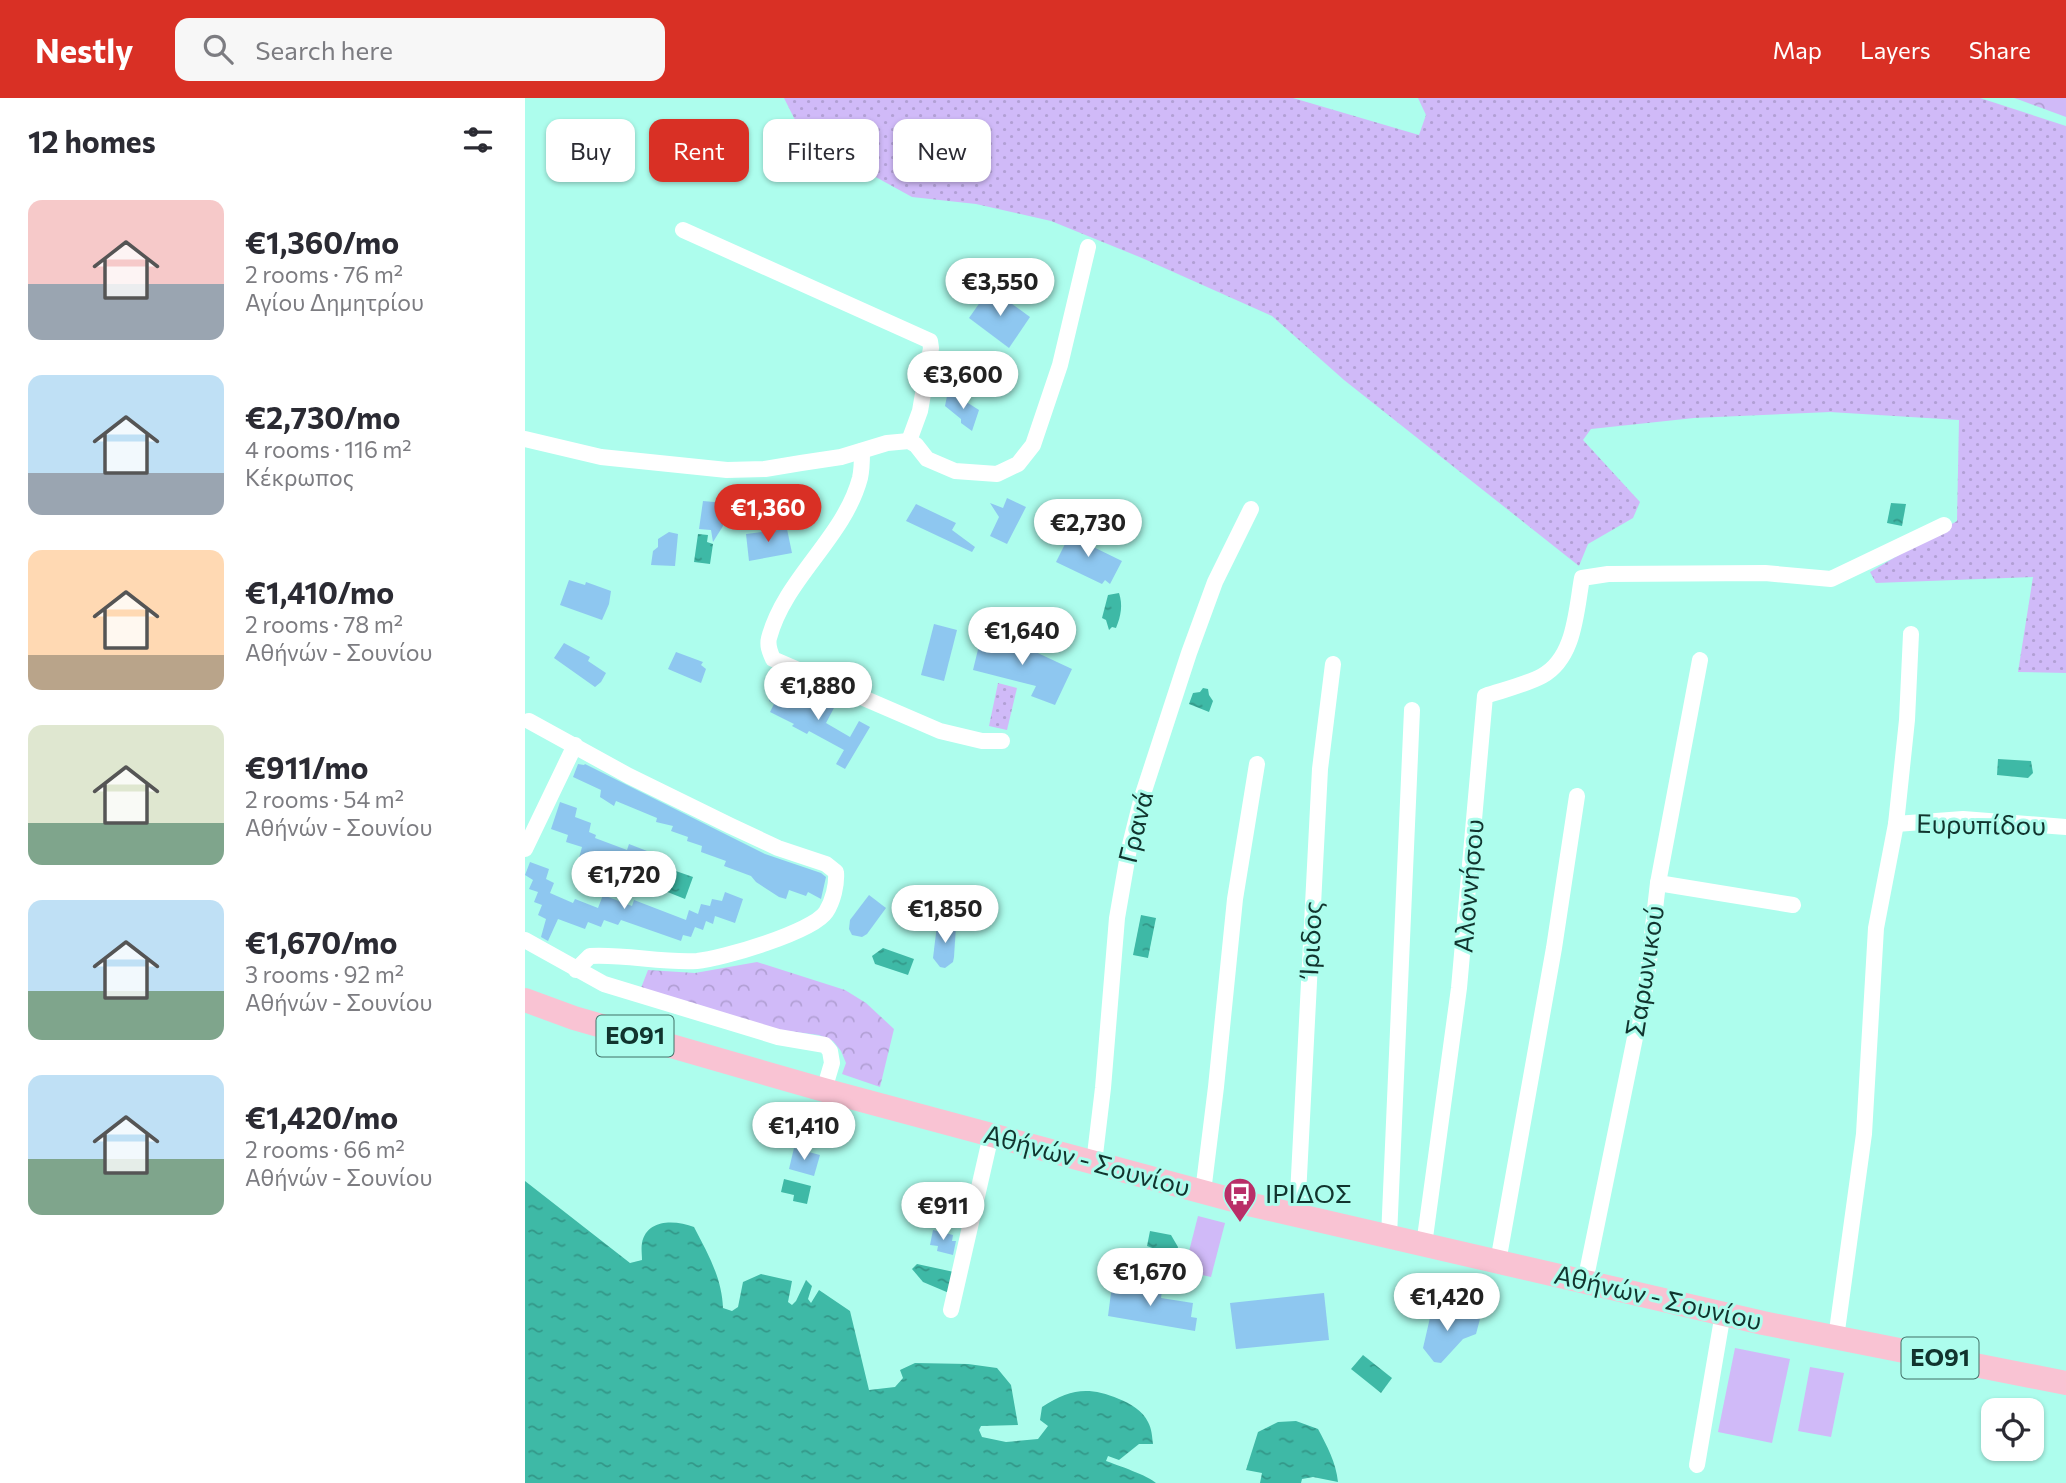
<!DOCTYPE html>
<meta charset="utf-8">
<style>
:root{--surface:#fff;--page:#f7f7f7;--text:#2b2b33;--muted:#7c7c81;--accent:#d93025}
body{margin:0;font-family:Commissioner,sans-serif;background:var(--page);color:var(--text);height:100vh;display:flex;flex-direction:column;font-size:26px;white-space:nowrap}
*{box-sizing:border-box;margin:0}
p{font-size:23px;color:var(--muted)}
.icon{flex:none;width:38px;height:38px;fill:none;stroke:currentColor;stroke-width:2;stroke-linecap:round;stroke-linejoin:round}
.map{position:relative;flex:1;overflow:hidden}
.panel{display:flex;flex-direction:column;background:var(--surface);width:525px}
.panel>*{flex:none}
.top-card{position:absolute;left:21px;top:21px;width:665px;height:63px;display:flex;gap:14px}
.buttons{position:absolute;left:1456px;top:1300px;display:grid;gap:14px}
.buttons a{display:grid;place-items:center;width:63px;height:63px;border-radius:14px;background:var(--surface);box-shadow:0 2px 5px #0004;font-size:35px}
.price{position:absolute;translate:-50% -60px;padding:0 16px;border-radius:24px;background:#fff;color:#222;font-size:23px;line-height:46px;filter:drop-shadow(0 2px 4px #0008)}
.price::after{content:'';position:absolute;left:50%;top:42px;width:21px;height:16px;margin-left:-10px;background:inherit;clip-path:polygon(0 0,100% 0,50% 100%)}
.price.current{background:var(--accent);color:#fff}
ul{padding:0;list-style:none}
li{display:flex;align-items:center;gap:21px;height:175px;padding:0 28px}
li span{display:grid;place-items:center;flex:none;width:196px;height:140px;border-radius:14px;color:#555}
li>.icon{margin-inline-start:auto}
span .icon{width:84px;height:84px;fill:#fffc;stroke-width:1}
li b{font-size:30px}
h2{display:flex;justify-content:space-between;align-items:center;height:84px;padding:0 28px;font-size:30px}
.tag{padding:0 24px;border-radius:14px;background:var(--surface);box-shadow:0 2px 5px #0004;font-size:24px;line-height:63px}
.tag.current{background:var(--accent);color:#fff}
header{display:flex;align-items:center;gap:42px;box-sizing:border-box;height:98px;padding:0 35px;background:var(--accent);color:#fff}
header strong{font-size:33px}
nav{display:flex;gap:38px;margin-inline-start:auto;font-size:24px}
.search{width:490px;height:63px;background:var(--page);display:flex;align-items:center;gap:18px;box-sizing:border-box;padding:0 24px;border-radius:14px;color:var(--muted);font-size:26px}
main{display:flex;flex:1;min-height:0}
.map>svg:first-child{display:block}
.grass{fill:url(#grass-dots)}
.forest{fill:url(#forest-crowns)}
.pitch{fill:#d0baf8}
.water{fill:url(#water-ripples)}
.building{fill:#8ec7f0}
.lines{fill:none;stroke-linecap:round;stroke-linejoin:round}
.street{stroke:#fff;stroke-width:16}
.primary{stroke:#f9c3d3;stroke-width:24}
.labels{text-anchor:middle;stroke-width:6;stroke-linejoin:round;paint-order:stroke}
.shield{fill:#adfded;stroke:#407067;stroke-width:2}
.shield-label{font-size:24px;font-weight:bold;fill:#11342e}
.street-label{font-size:26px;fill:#11342e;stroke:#adfded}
.poi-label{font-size:26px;fill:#11342e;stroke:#adfded;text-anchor:start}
</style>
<header>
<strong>Nestly</strong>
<div class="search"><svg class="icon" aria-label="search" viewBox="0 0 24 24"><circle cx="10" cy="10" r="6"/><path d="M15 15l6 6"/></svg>Search here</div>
<nav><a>Map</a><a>Layers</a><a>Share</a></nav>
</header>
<main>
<section class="panel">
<h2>12 homes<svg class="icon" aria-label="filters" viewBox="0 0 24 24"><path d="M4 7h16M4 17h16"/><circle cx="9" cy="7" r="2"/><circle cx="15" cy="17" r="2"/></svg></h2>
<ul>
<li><span style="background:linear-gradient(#f6c9c9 60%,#9aa5b1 0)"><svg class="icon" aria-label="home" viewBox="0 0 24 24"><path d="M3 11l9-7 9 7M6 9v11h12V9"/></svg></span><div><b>€1,360/mo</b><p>2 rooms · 76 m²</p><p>Αγίου Δημητρίου</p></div></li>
<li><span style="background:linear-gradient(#bfe0f5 70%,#9aa5b1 0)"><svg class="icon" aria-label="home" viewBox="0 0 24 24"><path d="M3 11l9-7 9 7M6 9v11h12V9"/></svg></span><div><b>€2,730/mo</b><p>4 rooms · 116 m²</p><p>Κέκρωπος</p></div></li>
<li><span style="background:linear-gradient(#ffd9b3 75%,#b9a48a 0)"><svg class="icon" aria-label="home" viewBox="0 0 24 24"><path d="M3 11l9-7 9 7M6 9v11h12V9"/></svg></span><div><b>€1,410/mo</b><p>2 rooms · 78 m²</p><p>Αθήνών - Σουνίου</p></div></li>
<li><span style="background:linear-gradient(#dfe7d0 70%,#7fa58c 0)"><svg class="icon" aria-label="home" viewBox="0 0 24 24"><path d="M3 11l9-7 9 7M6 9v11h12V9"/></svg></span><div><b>€911/mo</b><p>2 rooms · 54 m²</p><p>Αθήνών - Σουνίου</p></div></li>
<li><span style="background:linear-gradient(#bfe0f5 65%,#7fa58c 0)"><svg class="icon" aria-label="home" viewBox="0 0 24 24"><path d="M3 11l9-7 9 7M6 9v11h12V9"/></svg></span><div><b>€1,670/mo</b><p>3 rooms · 92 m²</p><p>Αθήνών - Σουνίου</p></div></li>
<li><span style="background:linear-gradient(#bfe0f5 60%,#7fa58c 0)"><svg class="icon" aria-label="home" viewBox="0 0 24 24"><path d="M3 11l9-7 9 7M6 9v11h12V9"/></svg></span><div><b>€1,420/mo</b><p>2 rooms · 66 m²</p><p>Αθήνών - Σουνίου</p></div></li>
</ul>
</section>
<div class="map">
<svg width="1541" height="1385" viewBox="0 0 1541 1385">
<defs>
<pattern id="grass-dots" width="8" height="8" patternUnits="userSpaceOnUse" patternTransform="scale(1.75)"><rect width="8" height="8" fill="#d0baf8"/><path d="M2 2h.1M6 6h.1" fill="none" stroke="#b2a0d5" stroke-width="1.8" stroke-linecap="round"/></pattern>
<pattern id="forest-crowns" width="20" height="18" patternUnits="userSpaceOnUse" patternTransform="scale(1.75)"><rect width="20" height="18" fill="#d0baf8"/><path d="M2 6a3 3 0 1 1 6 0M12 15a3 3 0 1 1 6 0" fill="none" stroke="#b2a0d5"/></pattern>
<pattern id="water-ripples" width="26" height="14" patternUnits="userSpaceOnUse" patternTransform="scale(1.75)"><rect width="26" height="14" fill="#3eb9a6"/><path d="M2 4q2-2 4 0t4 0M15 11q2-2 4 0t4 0" fill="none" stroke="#339788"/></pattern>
</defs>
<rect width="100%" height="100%" fill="#adfded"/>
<!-- grass -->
<g class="grass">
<polygon points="259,0 768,0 894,37 901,17 893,0 1455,0 1541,28 1541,575 1493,574 1508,479 1351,485 1345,474 1432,423 1434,322 1305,314 1169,320 1066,331 1058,342 1115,404 1108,420 1063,446 1054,468 819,282 747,218 617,160 526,123 451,106 387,99 298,50 269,20"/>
<polygon points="473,585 492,590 482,632 464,628"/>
</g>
<!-- forest -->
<g class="forest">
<polygon points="1489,0 1541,0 1541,19 1495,2"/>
<polygon points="232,864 320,892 341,905 369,931 355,989 317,976 321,965 316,953 308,943 294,937 247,931 116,890 123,872 170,875"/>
</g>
<!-- pitch -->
<g class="pitch">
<polygon points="673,1118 700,1125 686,1179 659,1173"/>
<polygon points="1210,1250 1265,1261 1247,1345 1193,1334"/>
<polygon points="1285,1269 1319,1275 1306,1339 1273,1333"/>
</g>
<!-- water -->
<g class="water">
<polygon points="453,256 477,272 470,287 455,280 444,268"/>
<polygon points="1366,405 1381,406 1377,428 1362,425"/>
<polygon points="173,436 183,437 182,444 188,446 185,466 169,464"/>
<path d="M594,495c4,12 2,23 -3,35l-4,-1 -3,3 -3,-10 -4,-2 6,-23z"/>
<polygon points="678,590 683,591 684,597 688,603 684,614 664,606 668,595 675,594"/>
<polygon points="1473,661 1506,663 1508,675 1503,680 1472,677"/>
<polygon points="128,765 168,779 160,801 120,785"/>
<polygon points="616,817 631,820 623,860 608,857"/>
<polygon points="358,850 389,861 383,877 350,866 347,858"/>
<polygon points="259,1081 286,1088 282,1106 268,1103 269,1097 256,1094"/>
<path d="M0,1083l105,82 12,-3c0,-5 -1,-12 0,-17 5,-25 34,-23 52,-16 14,27 28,51 29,81l9,3 6,-4 5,-25 18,-8 31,7 -4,21 4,3 4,-4 10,-21 6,6 -4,13 3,4 8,-13 31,21 19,79 26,-3 8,-9 -3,-8 15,-7 53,1 29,4 14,17 7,40 -37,1 -2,4 3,7 24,5 32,-3 10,-13 -8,-6 2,-13c28,-18 46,-21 77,-8 11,4 24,12 29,23 4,7 4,15 5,22h-14l-20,16 -11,-4 -2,5c11,4 43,15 50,22h-631z"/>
<polygon points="625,1133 646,1137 653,1149 649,1165 634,1162 635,1153 622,1148"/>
<polygon points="392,1166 429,1174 424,1195 398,1184 387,1171"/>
<polygon points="838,1257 867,1280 856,1295 826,1271"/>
<path d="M771,1323l22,8c9,17 18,33 20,53l-25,-5 -11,2 -1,4h-41l2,-10 -16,-3 12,-38 20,-10z"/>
</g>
<!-- building -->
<g class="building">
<polygon points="465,190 505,219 484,250 444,220"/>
<polygon points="422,298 435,300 454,312 447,333 436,325 436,321 420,308"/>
<polygon points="482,400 501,409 482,446 465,438 474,419 465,405 478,410"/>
<polygon points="178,403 200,405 198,428 188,444 186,432 174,431"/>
<polygon points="391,406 431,425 427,432 450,449 447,454 381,423"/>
<polygon points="548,430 561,437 558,444 597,463 585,486 580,482 577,486 531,464"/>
<polygon points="262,431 267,455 224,463 221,436"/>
<polygon points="144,434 153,436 150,468 126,467 128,453 133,449 133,441"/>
<polygon points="44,482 60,487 61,484 86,493 84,506 77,522 35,507"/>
<polygon points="409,526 432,532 419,583 396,577"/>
<polygon points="457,535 503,547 502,550 547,571 530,607 506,598 511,588 448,572"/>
<polygon points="39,545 65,559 63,563 81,575 76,584 70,589 29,560"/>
<polygon points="151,554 178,564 176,567 181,571 176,585 143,571"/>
<polygon points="249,592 279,606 285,594 310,608 301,625 325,639 334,623 345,629 320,671 311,666 319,652 284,633 282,636 267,628 269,626 245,614 249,606 244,603"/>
<polygon points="53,666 59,667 60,666 240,756 296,775 301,779 296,801 283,794 281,798 264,792 261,801 254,799 231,784 226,778 199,768 201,763 176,754 177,748 162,743 163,739 146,733 148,728 131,724 132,720 91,703 89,708 75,699 76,692 48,679"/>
<polygon points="35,704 52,710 50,719 66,725 64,734 71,737 70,740 102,752 104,746 122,753 113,778 97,772 94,779 91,778 87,790 65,780 68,772 60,769 62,762 54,760 57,749 41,744 43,737 26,731"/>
<polygon points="5,764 24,771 21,781 29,785 25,795 48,805 50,801 73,810 78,797 107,808 109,802 161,822 164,812 173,816 176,806 185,808 187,801 197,803 200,794 218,801 210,825 190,818 188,826 181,823 178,832 170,829 166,839 158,837 156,843 96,822 93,827 79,822 76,829 63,824 60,831 33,821 23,843 16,839 21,821 13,817 17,807 9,804 13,794 4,791 8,782 0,777"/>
<polygon points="344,797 361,810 342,836 337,839 327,837 324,831 325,822"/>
<polygon points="412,827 431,828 429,859 428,864 420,870 415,869 408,860"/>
<polygon points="269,1050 295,1057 289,1078 264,1071"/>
<polygon points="408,1132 428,1137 427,1143 431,1143 428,1157 412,1153 413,1148 405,1147"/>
<polygon points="587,1187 637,1193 636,1200 668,1205 666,1219 672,1220 670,1233 583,1218"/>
<polygon points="799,1195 804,1242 711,1251 705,1205"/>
<polygon points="907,1211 955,1221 951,1236 938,1241 916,1265 909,1264 898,1250"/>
</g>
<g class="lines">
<!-- street -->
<g class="street">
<polyline points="158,132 405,243 406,250 395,313 384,343"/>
<polyline points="0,341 76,359 202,372 240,371 276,365 316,359 362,345 384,343 391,347 402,361 430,373 472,376 493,366 508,347 535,267 563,149"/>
<path d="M337,353c0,9 0,18 -2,27 -16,60 -75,100 -91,160 -2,8 1,14 4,21l167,72 42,10h20"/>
<path d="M4,623l100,55 102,50 47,22 48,16 10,8c1,13 -3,29 -10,40 -13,20 -105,47 -129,49 -36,2 -71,-7 -107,-5l-14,14"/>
<polyline points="1371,726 1438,721 1541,729"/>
<polyline points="0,751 50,647"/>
<polyline points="1133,785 1268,807"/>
<polyline points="0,842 79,886 253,939 300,947 305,953 307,965 299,992"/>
<polyline points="569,1065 578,990 592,820 604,751 617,699 664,555 690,484 726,411"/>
<polyline points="678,1094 691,989 710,801 732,666"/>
<polyline points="772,1117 795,671 808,566"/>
<polyline points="864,1139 887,612"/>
<path d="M899,1147l35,-257 26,-292c18,-6 40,-11 57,-20 33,-18 34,-65 40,-98l26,-4 157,-1 66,6 113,-54"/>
<polyline points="973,1164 1029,850 1052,698"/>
<polyline points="1060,1184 1122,881 1133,785 1175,562"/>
<polyline points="426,1212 466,1037"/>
<polyline points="1311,1240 1339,1036 1351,830 1371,726 1382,622 1386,536"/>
<polyline points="1172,1367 1198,1215"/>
</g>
<!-- primary -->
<polyline class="primary" points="0,902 49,920 299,992 719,1105 1238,1225 1541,1285"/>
</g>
<!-- icons -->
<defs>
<symbol id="bus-pin" viewBox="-11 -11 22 30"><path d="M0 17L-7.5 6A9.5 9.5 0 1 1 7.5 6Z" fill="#b92e68" stroke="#adfded"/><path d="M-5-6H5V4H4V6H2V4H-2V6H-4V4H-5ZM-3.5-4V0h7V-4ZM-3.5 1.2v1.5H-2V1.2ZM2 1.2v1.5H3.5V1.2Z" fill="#fff"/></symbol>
</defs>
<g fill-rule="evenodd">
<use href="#bus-pin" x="696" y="1077" width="38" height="52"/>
</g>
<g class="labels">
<!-- shield labels -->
<g class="shield">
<rect x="71.5" y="917.5" width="77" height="41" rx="5"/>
<rect x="1376.5" y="1239.5" width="77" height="41" rx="5"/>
</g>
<g class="shield-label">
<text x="110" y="946">ΕΟ91</text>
<text x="1415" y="1268">ΕΟ91</text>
</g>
<!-- street labels -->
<g class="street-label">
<text transform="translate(1456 727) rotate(1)" y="9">Ευρυπίδου</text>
<text transform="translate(611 729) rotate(-76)" y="9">Γρανά</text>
<text transform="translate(944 788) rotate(-85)" y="9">Αλοννήσου</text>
<text transform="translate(786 841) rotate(-87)" y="9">Ίριδος</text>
<text transform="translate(1120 873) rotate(-81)" y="9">Σαρωνικού</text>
<text transform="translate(562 1063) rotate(15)" y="9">Αθήνών - Σουνίου</text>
<text transform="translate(1133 1200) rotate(13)" y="9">Αθήνών - Σουνίου</text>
</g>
<!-- poi labels -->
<g class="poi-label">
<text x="740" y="1105">ΙΡΙΔΟΣ</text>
</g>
</g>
</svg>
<div class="buttons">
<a><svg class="icon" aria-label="locate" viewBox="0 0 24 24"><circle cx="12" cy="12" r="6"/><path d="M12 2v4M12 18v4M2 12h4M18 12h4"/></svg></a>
</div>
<b class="price" style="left:475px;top:220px">€3,550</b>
<b class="price" style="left:438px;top:313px">€3,600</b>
<b class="price current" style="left:243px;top:446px">€1,360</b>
<b class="price" style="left:563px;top:461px">€2,730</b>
<b class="price" style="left:497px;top:569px">€1,640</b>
<b class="price" style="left:293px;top:624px">€1,880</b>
<b class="price" style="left:99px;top:813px">€1,720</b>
<b class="price" style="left:420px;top:847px">€1,850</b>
<b class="price" style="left:279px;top:1064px">€1,410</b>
<b class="price" style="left:418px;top:1144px">€911</b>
<b class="price" style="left:625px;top:1210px">€1,670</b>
<b class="price" style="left:922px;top:1235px">€1,420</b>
<div class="top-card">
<a class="tag">Buy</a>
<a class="tag current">Rent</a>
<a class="tag">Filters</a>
<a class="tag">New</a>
</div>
</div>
</main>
